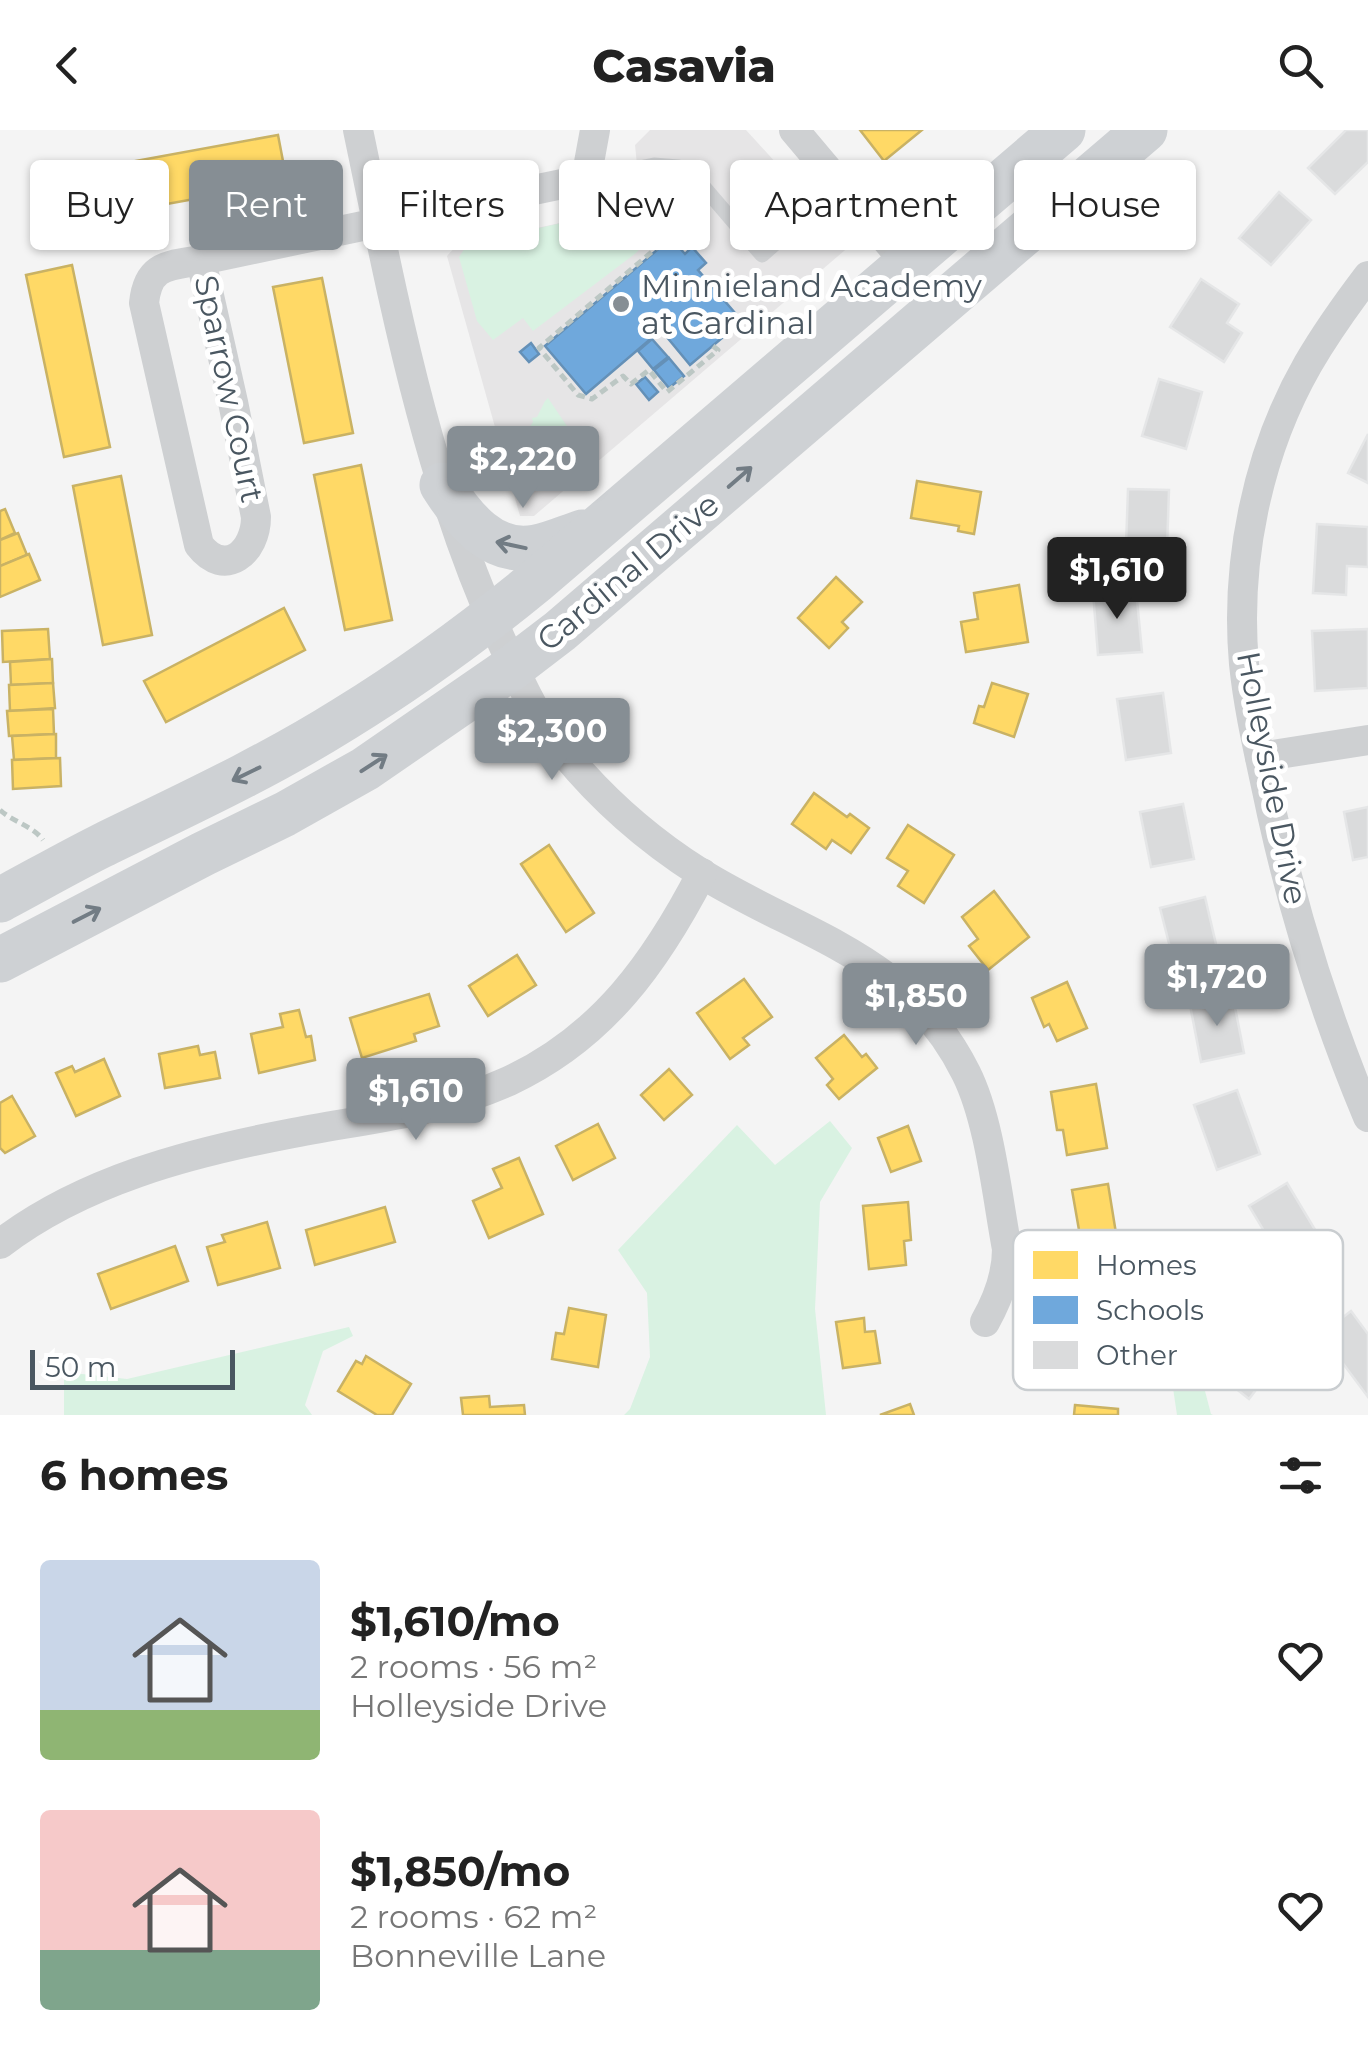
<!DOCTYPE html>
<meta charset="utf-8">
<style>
:root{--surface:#fff;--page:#f6f6f6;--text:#222;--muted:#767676;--accent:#868e94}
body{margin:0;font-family:Montserrat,sans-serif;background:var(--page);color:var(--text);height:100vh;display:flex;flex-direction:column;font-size:38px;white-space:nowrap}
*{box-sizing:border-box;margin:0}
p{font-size:32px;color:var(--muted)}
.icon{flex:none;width:55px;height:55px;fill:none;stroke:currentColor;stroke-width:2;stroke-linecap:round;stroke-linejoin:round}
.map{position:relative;height:1285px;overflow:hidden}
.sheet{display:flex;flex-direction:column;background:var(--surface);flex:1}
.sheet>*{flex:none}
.guide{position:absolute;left:30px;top:30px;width:1310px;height:90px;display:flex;gap:20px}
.scale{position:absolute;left:30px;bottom:25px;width:205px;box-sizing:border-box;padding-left:10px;border:5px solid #4a5761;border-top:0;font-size:28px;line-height:35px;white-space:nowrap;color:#4a5761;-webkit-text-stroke:8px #fff;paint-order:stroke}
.price{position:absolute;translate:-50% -85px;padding:0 22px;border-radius:10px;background:var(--accent);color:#fff;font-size:32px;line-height:65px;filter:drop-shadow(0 2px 5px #0008)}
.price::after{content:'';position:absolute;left:50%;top:60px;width:30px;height:22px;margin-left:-15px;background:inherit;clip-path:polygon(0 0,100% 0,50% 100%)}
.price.selected{background:#222;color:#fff}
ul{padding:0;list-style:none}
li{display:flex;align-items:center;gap:30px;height:250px;padding:0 40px}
li span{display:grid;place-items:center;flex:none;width:280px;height:200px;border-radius:10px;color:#555}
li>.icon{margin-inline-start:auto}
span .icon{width:120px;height:120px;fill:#fffc;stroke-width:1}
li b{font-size:42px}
h2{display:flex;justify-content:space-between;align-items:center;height:120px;padding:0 40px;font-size:42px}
.tag{padding:0 35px;border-radius:10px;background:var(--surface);box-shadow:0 2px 8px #0004;font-size:35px;line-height:90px}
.tag.selected{background:var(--accent);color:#fff}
header{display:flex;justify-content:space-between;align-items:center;height:130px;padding:0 40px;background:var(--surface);font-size:45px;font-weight:800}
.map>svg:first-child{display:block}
.education{fill:#e6e5e6}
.green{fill:#d9f2e2}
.homes{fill:#ffd966;stroke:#c9b264;stroke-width:2.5}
.schools{fill:#6fa8dc;stroke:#6490b7;stroke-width:2.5}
.building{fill:#dadbdc;stroke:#e5e6e7;stroke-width:2.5}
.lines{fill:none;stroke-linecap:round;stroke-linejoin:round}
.path{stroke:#bcc7c4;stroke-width:5;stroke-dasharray:8 5;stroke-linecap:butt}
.service{stroke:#ced0d2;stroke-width:15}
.minor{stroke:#ced0d2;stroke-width:30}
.secondary{stroke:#ced1d4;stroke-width:45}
.oneway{stroke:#727c84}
.poi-dot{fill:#868e94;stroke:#fff;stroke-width:4}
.labels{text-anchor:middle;stroke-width:10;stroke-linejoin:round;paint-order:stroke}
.poi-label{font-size:32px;fill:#4a5761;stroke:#fff;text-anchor:start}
.street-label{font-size:32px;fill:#4a5761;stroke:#fff}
.key{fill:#fff;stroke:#c9cdd0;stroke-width:2.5}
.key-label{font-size:28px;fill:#4a5761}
</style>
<header><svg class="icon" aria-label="back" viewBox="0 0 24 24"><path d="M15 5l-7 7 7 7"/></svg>Casavia<svg class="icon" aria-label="search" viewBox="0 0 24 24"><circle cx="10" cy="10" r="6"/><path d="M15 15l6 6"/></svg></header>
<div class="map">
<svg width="1368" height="1285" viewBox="0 0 1368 1285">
<rect width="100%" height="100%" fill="#f4f4f4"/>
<!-- education -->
<polygon class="education" points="650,0 746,0 851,115 534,386 520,386 447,126 456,116 641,75 635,15"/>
<!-- green -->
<g class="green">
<polygon points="642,75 651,76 654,84 655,102 636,123 533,201 523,188 493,210 477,191 459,127 465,118 495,108"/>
<polygon points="548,268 575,308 556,324 529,298 533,292 532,288 537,287 545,271"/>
<polygon points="830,991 852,1018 820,1072 815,1179 826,1285 624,1285 630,1279 650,1227 647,1163 618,1120 737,995 775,1035"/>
<polygon points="349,1197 353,1206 323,1221 305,1275 312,1285 64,1285 64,1242 127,1249"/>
<polygon points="1189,1200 1211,1284 1213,1285 1177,1285 1170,1238"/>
</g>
<!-- homes -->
<g class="homes">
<polygon points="860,0 922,0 884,31"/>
<polygon points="278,5 287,52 57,94 48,47"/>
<polygon points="72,135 110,317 64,327 26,145"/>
<polygon points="322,148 353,303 304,313 273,157"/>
<polygon points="361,335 392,490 345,500 314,345"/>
<polygon points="121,346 152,505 103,515 73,356"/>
<polygon points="917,351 981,362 974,404 958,401 959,396 911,388"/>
<polygon points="5,379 15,403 0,410 0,381"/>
<polygon points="18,403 27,425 0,436 0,410"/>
<polygon points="29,424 40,450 0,467 0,436"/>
<polygon points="836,447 862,472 842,492 848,498 829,518 798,488"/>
<polygon points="1019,455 1028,512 966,522 961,492 978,489 974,463"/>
<polygon points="284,478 305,520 166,592 144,551"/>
<polygon points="48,499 50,529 3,532 2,501"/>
<polygon points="52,529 53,553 11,555 10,532"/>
<polygon points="53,553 55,578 10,581 9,555"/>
<polygon points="992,553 1028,564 1014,607 974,593 979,576 984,577"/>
<polygon points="53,579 54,604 9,606 7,581"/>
<polygon points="56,604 56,628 14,630 12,606"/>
<polygon points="60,628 61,656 13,659 12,630"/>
<polygon points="814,663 847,687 850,684 869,698 851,723 832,710 826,719 792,694"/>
<polygon points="908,695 954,725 924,773 898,756 908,741 887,728"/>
<polygon points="549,715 594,783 566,802 521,734"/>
<polygon points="994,761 1029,807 988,840 969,816 978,809 962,787"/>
<polygon points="517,825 536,855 488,886 469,856"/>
<polygon points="744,849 772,887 743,908 749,915 730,929 697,883"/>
<polygon points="1067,852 1087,898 1057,911 1049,894 1044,897 1032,868"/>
<polygon points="429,864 439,896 414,904 416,911 362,928 350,888"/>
<polygon points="299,880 306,907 311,906 315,930 259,943 251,904 283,897 280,884"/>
<polygon points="844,905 862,927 866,924 877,938 839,969 827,955 833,949 816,928"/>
<polygon points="198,916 200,925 215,922 220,948 165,958 159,924"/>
<polygon points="104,929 120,966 76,986 56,943 72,936 75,942"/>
<polygon points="669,939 692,965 664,990 641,965"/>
<polygon points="1096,954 1107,1018 1067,1025 1063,1000 1057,1000 1051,962"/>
<polygon points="12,966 35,1006 5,1023 0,1018 0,973"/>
<polygon points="598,994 615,1028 573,1050 556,1016"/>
<polygon points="908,996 921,1031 891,1042 878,1008"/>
<polygon points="519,1028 543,1084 489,1108 473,1071 502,1058 493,1039"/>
<polygon points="1108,1054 1121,1134 1086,1140 1072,1060"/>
<polygon points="908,1072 911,1110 904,1111 906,1135 869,1139 863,1076"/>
<polygon points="385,1077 395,1112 315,1135 306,1100"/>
<polygon points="267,1092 280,1138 218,1155 207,1117 225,1112 222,1105"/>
<polygon points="175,1116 188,1151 111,1179 98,1144"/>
<polygon points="569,1178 606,1185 598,1237 552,1229 556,1203 564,1204"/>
<polygon points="864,1188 865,1202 875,1201 880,1233 843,1238 836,1192"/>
<polygon points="366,1226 411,1254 392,1285 377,1285 338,1261 356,1231 362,1234"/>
<polygon points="489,1266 490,1277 524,1275 525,1285 463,1285 461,1268"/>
<polygon points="910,1274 914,1285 880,1285"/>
<polygon points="1075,1275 1118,1279 1118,1285 1074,1285"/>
</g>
<!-- schools -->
<g class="schools">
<polygon points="671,108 685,124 692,117 706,133 698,140 742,191 690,235 661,200 586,264 545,216"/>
<polygon points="652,209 668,227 653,239 638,221"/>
<polygon points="531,213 539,224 529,232 520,222"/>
<polygon points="669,228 684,246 669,258 654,240"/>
<polygon points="645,247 658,262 649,270 636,254"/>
</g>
<!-- building -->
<g class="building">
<polygon points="1346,0 1368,0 1368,32 1335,64 1308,38"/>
<polygon points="1279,62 1311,90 1271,135 1239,108"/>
<polygon points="1201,149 1239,174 1227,193 1242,203 1224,232 1170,197"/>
<polygon points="1159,249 1202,262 1186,319 1142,306"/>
<polygon points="1368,304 1368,353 1348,343"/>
<polygon points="1128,359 1169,360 1167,418 1126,416"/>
<polygon points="1317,394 1368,397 1368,437 1347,436 1346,465 1313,463"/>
<polygon points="1136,459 1142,522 1098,525 1093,462"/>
<polygon points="1368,499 1368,558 1315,561 1312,501"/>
<polygon points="1163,563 1171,623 1126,630 1117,569"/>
<polygon points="1183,674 1194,729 1151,737 1140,682"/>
<polygon points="1368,677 1368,727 1353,730 1344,682"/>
<polygon points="1205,767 1219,827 1175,837 1160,778"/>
<polygon points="1233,867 1244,923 1201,932 1190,875"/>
<polygon points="1237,960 1260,1024 1217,1040 1194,975"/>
<polygon points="1287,1053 1323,1113 1285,1136 1249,1076"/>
<polygon points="1351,1181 1368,1204 1368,1267 1321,1204"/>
<polygon points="1233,1196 1278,1231 1249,1269 1205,1234"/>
</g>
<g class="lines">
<!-- path -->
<g class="path">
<polyline points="701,80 539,218 578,265 592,269 623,246 631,254 649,240 667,262 718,220 713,216"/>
<path d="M0,680c13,12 33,16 43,30"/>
</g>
<!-- service -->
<polyline class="service" points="586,49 654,35 678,37 697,49 762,125 841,56"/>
<!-- minor -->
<g class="minor">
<path d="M358,0c36,172 69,349 143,510 15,33 31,70 53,100 40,52 90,97 145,132 102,64 208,82 267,201 24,48 31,123 41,176 0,27 -9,50 -22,73"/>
<polyline points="794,0 906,133"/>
<path d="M201,130l32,142 23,115c0,35 -31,62 -57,28l-55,-242c4,-39 24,-37 57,-43z"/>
<polyline points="201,130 586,49 595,0"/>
<path d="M1368,146c-22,29 -42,57 -60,88 -51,89 -73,199 -64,300 5,50 18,101 28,150 23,104 55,205 96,303"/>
<polyline points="1260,627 1368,610"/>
<path d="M0,1114c82,-63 189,-91 288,-110 75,-15 151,-21 221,-53 94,-44 147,-119 193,-208"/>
</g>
<!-- secondary -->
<g class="secondary">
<path d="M442,355c21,33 50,71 94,62 16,-3 31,-10 46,-15"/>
<path d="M0,770c34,-18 67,-37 101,-54 82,-40 165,-78 243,-127 67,-41 131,-88 192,-138l527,-451"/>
<polyline points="0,830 203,724 285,684 365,639 513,537 560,501 1145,0"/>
</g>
</g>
<!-- one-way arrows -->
<defs><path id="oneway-shaft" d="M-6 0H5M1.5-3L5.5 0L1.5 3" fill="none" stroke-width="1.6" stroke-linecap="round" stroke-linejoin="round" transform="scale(2.5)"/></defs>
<g class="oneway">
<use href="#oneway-shaft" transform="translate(740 347) rotate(-41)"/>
<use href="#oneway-shaft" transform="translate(511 415) rotate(-168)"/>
<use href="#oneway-shaft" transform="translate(374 633) rotate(-33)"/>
<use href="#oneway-shaft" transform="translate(246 644) rotate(154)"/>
<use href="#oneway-shaft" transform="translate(87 785) rotate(-27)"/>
</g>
<!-- markers -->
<circle class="poi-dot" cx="621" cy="174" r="10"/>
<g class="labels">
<!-- poi labels -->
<g class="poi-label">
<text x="641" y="167">Minnieland Academy<tspan x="641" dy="37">at Cardinal</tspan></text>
</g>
<!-- street labels -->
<g class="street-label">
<text transform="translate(229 259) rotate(78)" y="11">Sparrow Court</text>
<text transform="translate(628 442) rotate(-40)" y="11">Cardinal Drive</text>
<text transform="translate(1272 648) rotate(79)" y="11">Holleyside Drive</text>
</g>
</g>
<!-- legend -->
<rect x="1013" y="1100" width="330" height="160" rx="15" class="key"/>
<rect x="1033" y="1121" width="45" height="28" fill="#ffd966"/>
<rect x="1033" y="1166" width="45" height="28" fill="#6fa8dc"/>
<rect x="1033" y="1211" width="45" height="28" fill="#dadbdc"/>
<g class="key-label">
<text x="1096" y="1145">Homes</text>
<text x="1096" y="1190">Schools</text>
<text x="1096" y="1235">Other</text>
</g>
</svg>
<div class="scale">50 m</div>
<b class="price" style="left:523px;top:381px">$2,220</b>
<b class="price selected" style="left:1117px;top:492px">$1,610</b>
<b class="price" style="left:552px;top:653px">$2,300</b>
<b class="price" style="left:1217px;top:899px">$1,720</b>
<b class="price" style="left:916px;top:918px">$1,850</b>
<b class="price" style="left:416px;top:1013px">$1,610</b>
<div class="guide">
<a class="tag">Buy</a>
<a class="tag selected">Rent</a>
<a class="tag">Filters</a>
<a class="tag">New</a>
<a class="tag">Apartment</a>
<a class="tag">House</a>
</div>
</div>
<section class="sheet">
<h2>6 homes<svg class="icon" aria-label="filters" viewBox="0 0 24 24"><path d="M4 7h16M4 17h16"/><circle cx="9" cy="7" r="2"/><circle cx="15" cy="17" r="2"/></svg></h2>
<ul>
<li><span style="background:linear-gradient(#c9d6e8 75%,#8fb573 0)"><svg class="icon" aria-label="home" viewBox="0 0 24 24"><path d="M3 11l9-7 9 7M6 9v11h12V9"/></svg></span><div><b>$1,610/mo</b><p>2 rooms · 56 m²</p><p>Holleyside Drive</p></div><svg class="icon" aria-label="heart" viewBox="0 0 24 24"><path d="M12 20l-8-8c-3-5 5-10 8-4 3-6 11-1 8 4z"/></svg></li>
<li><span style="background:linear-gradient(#f6c9c9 70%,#7fa58c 0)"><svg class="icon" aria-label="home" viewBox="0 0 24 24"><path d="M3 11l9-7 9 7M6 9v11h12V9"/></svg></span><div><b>$1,850/mo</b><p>2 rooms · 62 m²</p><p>Bonneville Lane</p></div><svg class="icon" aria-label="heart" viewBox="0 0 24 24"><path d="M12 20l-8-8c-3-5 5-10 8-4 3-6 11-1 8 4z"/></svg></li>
</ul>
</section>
